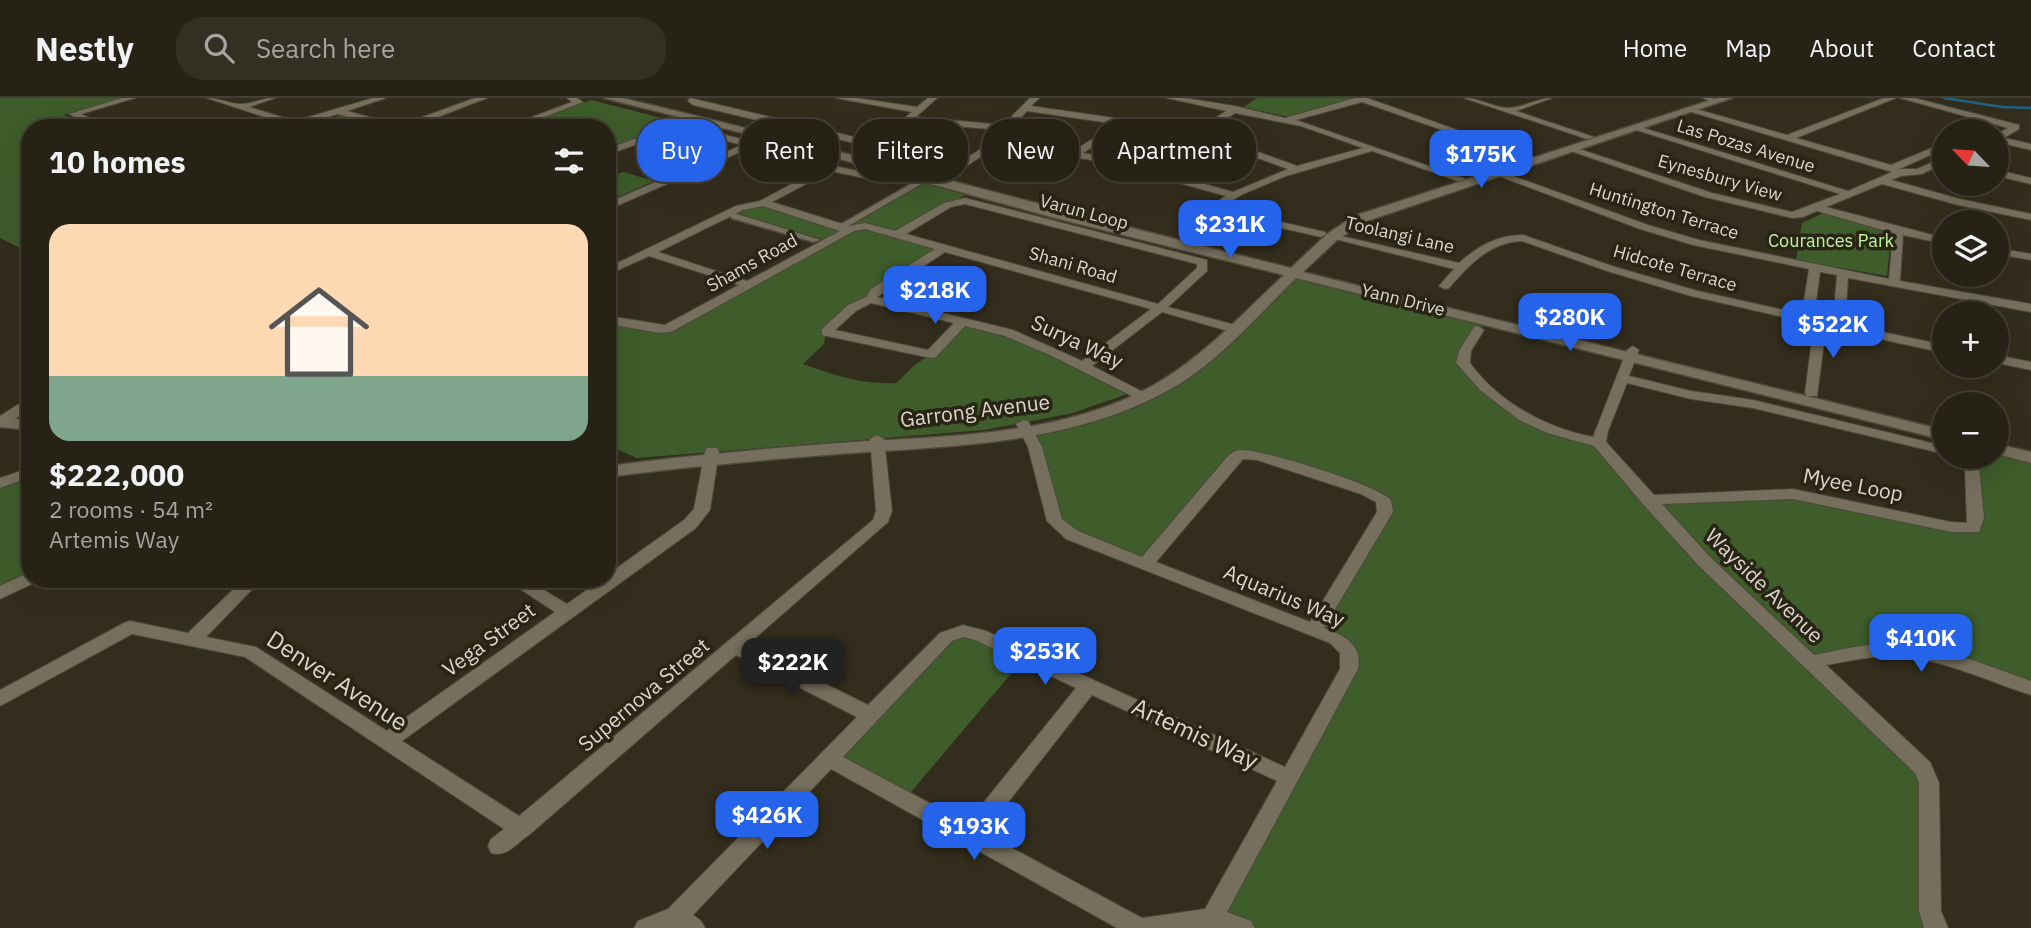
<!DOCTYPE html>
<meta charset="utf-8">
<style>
:root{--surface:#262216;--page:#322f23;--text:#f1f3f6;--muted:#a4a4a1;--line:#423f35;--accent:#2563eb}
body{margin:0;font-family:"IBM Plex Sans",sans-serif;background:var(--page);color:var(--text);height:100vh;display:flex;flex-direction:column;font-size:26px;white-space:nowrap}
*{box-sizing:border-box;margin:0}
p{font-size:23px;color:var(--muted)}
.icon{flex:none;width:38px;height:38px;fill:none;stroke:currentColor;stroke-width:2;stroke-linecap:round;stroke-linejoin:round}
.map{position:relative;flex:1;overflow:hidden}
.sheet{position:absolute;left:21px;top:21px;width:595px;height:469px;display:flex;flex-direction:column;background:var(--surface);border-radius:28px;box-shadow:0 7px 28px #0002,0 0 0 2px var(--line)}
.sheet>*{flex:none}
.guide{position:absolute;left:637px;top:21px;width:665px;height:63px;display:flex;gap:14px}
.needle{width:46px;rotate:295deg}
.buttons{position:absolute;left:1932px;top:21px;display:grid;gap:14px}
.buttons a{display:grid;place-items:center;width:77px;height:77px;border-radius:50%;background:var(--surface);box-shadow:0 7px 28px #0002,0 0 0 2px var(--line);font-size:35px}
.price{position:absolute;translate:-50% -60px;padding:0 16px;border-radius:14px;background:var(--accent);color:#fff;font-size:23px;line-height:46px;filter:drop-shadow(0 2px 4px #0008)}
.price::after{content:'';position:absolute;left:50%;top:42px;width:21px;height:16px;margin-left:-10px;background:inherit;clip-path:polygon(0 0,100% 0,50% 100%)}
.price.active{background:#222;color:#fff}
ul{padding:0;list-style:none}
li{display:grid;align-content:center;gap:14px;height:371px;padding:0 28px}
li span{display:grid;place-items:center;height:217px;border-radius:21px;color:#555}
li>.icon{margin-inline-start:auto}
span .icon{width:126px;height:126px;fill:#fffc;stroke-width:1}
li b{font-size:30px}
h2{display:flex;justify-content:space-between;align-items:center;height:84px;padding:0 28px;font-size:30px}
.chip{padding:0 24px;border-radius:28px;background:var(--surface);box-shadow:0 7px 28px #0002,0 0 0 2px var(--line);font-size:24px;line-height:63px}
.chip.active{background:var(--accent);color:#fff}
header{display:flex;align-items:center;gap:42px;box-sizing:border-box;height:98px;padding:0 35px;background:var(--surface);border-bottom:2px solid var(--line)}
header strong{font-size:33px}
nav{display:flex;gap:38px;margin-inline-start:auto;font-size:24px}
.search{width:490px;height:63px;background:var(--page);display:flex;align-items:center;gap:18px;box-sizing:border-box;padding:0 24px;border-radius:28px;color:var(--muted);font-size:26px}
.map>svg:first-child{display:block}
.green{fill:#3e5d2a}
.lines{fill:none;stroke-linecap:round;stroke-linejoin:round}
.stream{stroke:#1d6582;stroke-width:2.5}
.pedestrian-casing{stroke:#4d483a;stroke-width:3}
.minor-casing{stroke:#4d483a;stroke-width:2}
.tertiary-casing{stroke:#4d483a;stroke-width:3}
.pedestrian{fill:#766f5d;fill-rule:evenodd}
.minor{fill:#766f5d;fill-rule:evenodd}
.tertiary{fill:#766f5d;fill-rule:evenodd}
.labels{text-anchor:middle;stroke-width:7;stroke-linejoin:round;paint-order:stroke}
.far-street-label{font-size:18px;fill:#dad6cc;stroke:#292414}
.far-park-label{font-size:18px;fill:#bcf69a;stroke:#292414}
.street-label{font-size:21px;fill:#dad6cc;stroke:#292414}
.near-street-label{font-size:24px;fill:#dad6cc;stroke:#292414}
</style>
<header>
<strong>Nestly</strong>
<div class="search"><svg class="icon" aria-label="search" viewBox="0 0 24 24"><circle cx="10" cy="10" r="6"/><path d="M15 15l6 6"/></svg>Search here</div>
<nav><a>Home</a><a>Map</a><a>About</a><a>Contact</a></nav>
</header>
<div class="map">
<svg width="2031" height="830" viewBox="0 0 2031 830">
<rect width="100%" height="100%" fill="#332d1d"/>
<!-- green -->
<g class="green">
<polygon points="0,0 127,0 63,17 95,30 30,30 30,155 0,140"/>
<polygon points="1257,0 1349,0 1353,2 1289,19 1244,9"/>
<polygon points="591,2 677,24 607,52 607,30 514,30"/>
<polygon points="343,17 381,29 402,30 295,30"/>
<polygon points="623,74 654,83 620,98 607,94 607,80"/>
<path d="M931,82l41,11 -73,43 46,13 -119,84 -2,13 -21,20c31,11 60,21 93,19l20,-19 15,-10 33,-34 24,7 145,65 -60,21 -89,17 -347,28 -30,-13v-126l49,11 167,-87 -96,-29 36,-11 81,25z"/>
<polygon points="1825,114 1891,135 1887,178 1796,162 1802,125"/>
<polygon points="1294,174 1487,223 1462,259 1513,314 1599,345 1647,402 1768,395 1973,430 1972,370 1962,359 1997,359 1997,351 2031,360 2031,590 1915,554 1811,564 1917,663 1936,830 1243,830 1212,820 1352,561 1314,532 1383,403 1240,356 1145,466 1061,430 1027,333 1079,321 1164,288"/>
<polygon points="30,374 30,480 0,495 0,385"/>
<polygon points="957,535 1026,558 905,701 828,660"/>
</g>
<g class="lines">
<!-- stream -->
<polyline class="stream" points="1944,0 2002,9 2031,10"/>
<defs>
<g id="pedestrian">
<polygon points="916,83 923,85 843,131 836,129"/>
<polygon points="731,116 737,116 820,142 813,144 731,120"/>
</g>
<g id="minor">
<polygon points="122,0 135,0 81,16 110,30 98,30 69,16"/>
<path d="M207,0c12,0 23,6 34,6 11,0 22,-6 34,-6l-26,9 46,14 78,-23h13l-39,13 37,10 22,2 69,-25h12l-67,26 28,4 -65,-1 -45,-13 -46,14h-14l8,-4z"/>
<polygon points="567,0 577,0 583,4 516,30 503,30 572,4"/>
<path d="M690,0l181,43 10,-3 31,-26 -76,-14h20l61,9 11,-9h9l-21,19 87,8 27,-27h9l-8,8 97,14 64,13 34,-22 -59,-13h17l51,8 50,12 70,-20h12l175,62 -8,2 -172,-60 -66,18 170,59 -8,2 -86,-30 -86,25 -43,18 -23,14 105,24 1,2 -5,3 -107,-24 -9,6h-8v-4l29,-19 -119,-33 -111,-20 -11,11 -40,26h-6v-4l40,-26 20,-20 -89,-8 -23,20 -16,5 -178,-42 -5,-4zM1027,13l90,13 -44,27 -73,-13zM1235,15l66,13 62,22 -66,18 -61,-22 -35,-9zM1127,27l103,23 58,21 -55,23 -122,-34 -28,-5z"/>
<path d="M1464,0c16,0 30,10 44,10 15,0 29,-10 44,-10l-36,13 78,26 -7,2z"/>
<polygon points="1703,0 1713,0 1714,1 1710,3"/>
<path d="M1884,0h12l-100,40 95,27 53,-22v6l-45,20h18l27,-12v6l-22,11 -21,2 -10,4 69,19 71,15v6l-73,-15 -76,-21 -56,23 118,31v6l-41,-9 -3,46 131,23v8l-183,-34 -3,46 99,21v8l-118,-26 -9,69h-10l-2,-3 9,-69 -123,-28 -84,-25 -85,-30c-32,1 -53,24 -73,47l-4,1 -6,-3 15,-17 -127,-32 5,-3 127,29c19,-17 38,-28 64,-28l92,32 83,24 104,23 7,-45 -116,-24 -53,-16 -149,-56 8,-2 149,54 51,15 190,39 4,-46 -76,-22 -14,6 -11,1 -87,-21 -140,-48 8,-2 139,46 80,19 48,-18 -210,-66 7,-2 211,65 44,-19 -207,-62 4,-3 98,28zM1820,174l17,3 -4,46 -19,-4z"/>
<polygon points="1900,0 1914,0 2019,27 2019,31 2004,40 2031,46 2031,52 1997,44 1997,36 2008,30"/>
<path d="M678,25l150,38 6,5 48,10 2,2 -5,3 -49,-10 -58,31 77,24 16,-3 30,8 49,-28 21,-5 242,62v11l-39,36 71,19 2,3 -6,4 -73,-21 -70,54 55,28 2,3 -7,4 -92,-46 -45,-19 -40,-10 -29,31 -5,1 -109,-23v-6l26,-24 18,-8 5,-8 64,-40 -70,-20 -11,2 -183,101 -11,1 -52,-9 -1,-12 8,5 50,8 74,-40 -90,-29 -42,19v-7l129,-62 24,-5 65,-35 -73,-19 -145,63v-7l135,-58 -63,-16 -72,26v-6zM965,106l232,60v4l-39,36 -252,-70 45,-27zM763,108l77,25 -93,50 -89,-29 85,-42zM945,154l206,57 -69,52 -69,-31 -136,-33zM871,205l83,20 -26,27 -93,-20 21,-19z"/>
<polygon points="1997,72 2031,80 2031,86 1997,78"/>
<polygon points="1997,150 2031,156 2031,162 1997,156"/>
<path d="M1478,228l6,4 -13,21 -1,12c28,39 76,65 123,74l34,-87 6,-4 6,4 -10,26 62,15 62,9 191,46v8l-191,-46 -62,-9 -64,-16 -19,48 -2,11 48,53 139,-6 158,33 16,1 -2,-54 -10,-12h15l9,11 5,50 -5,14h-28l-158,-33 -131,5 48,53 104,98c27,-5 54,-13 81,-11 47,1 92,22 136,37v14c-44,-14 -88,-36 -135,-39 -23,-1 -47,5 -70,9l104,97 9,21 2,128 7,17h-24l-5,-17v-128l-4,-10 -217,-208 -56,-62 -48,-57 -47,-13 -28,-13 -39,-30 -24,-27 3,-12 15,-24z"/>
<polygon points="1997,257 2031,264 2031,272 1997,265"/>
<polygon points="30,299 30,310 6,327 0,328 0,318"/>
<path d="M1023,322l5,1 14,26 20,72 16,12 64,26 86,-101c5,-4 8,-6 14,-6 23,0 136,35 149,50l2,12 -69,116c20,7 39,17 34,41l-131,243 24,9 4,7h-138l-286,-159 -138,146 8,6 4,7h-71l4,-7 30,-12 189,-192 -121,-62 -207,180c-13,8 -22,23 -38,18l-3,-7 3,-7 13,-10 -259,-172 -113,-23 -132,72v-16l124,-67 6,-2 58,12 56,-54h18l-56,58 50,10 131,84 168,-119 -50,-33h21l41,25 35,-25h5v-4l77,-55 10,-11 11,-58 2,-3h10l2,3 -9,59 -14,18 -294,213 117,75 354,-296 3,-9 -6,-72 7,-4 7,4 8,72 -4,11 -141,123 121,60 72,-72 23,-8 23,6 299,136 55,-98v-16l-10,-10 -264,-104 -19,-18 -19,-74 -12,-23zM1243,361l14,1 104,34 15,8 1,10 -67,110 -154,-60zM964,539l11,3 101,48 -109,135 -124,-66 109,-116zM1092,597l185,86 -72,128 -63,9 -158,-85z"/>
<polygon points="30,370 30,379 0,390 0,380"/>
<polygon points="30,474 30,481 38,481 36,484 0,501 0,488"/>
</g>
<g id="tertiary">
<path d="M604,0h18c224,53 445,115 669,170l36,-34 27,-18 363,-118h15l-368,124 -27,18 -34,32 641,158v10l-648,-162c-39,38 -78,85 -127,112 -99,55 -219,56 -330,64 -78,6 -154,13 -232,23v-11c78,-10 154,-17 232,-23 106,-7 226,-6 320,-61 47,-28 85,-70 125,-107l-229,-57 -285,-78z"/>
<polygon points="0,319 30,322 30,332 0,329"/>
<polygon points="1997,346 2031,354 2031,365 1997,356"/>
</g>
</defs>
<!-- pedestrian casing -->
<use href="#pedestrian" class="pedestrian-casing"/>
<!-- minor casing -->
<use href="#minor" class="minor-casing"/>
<!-- tertiary casing -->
<use href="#tertiary" class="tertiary-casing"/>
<!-- pedestrian -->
<use href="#pedestrian" class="pedestrian"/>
<!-- minor -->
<use href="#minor" class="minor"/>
<!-- tertiary -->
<use href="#tertiary" class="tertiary"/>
</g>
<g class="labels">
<!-- far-street labels -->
<g class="far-street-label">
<text transform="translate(1746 48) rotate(17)" y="6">Las Pozas Avenue</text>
<text transform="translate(1720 80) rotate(16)" y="6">Eynesbury View</text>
<text transform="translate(1664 113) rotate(17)" y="6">Huntington Terrace</text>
<text transform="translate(1084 114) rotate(15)" y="6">Varun Loop</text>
<text transform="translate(1400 137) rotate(13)" y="6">Toolangi Lane</text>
<text transform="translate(752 165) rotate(-29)" y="6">Shams Road</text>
<text transform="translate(1073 167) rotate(16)" y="6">Shani Road</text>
<text transform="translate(1675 170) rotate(16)" y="6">Hidcote Terrace</text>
<text transform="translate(1403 202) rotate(14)" y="6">Yann Drive</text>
</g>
<!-- far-park labels -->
<g class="far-park-label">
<text x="1831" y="149">Courances Park</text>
</g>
<!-- street labels -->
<g class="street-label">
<text transform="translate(1077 244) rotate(25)" y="7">Surya Way</text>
<text transform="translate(975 313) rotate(-7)" y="7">Garrong Avenue</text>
<text transform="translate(1853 387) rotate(11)" y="7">Myee Loop</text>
<text transform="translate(1764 488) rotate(44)" y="7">Wayside Avenue</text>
<text transform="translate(1284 498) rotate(23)" y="7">Aquarius Way</text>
<text transform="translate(489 542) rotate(-36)" y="7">Vega Street</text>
<text transform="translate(644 597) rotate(-40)" y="7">Supernova Street</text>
</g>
<!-- near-street labels -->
<g class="near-street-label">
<text transform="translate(337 583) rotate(33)" y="8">Denver Avenue</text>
<text transform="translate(1195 636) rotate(25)" y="8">Artemis Way</text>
</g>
</g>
</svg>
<div class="buttons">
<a><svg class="needle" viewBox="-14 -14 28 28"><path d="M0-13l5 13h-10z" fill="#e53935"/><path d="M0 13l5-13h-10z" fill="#a4a4a1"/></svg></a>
<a><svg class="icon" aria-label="layers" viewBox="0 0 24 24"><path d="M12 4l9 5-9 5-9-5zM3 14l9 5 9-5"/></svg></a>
<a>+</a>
<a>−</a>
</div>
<b class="price" style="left:1481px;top:92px">$175K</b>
<b class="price" style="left:1230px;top:162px">$231K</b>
<b class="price" style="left:935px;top:228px">$218K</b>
<b class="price" style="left:1570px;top:255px">$280K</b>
<b class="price" style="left:1833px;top:262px">$522K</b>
<b class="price" style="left:1921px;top:576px">$410K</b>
<b class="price" style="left:1045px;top:589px">$253K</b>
<b class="price active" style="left:793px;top:600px">$222K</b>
<b class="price" style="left:767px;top:753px">$426K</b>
<b class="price" style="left:974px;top:764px">$193K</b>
<div class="guide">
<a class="chip active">Buy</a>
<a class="chip">Rent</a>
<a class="chip">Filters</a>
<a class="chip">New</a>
<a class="chip">Apartment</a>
</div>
<section class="sheet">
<h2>10 homes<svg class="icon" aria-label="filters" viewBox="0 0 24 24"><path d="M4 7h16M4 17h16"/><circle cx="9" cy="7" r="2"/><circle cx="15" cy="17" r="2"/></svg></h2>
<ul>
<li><span style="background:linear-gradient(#ffd9b3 70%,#7fa58c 0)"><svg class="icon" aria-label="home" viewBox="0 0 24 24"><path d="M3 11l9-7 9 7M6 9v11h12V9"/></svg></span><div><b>$222,000</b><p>2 rooms · 54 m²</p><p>Artemis Way</p></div></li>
</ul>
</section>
</div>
